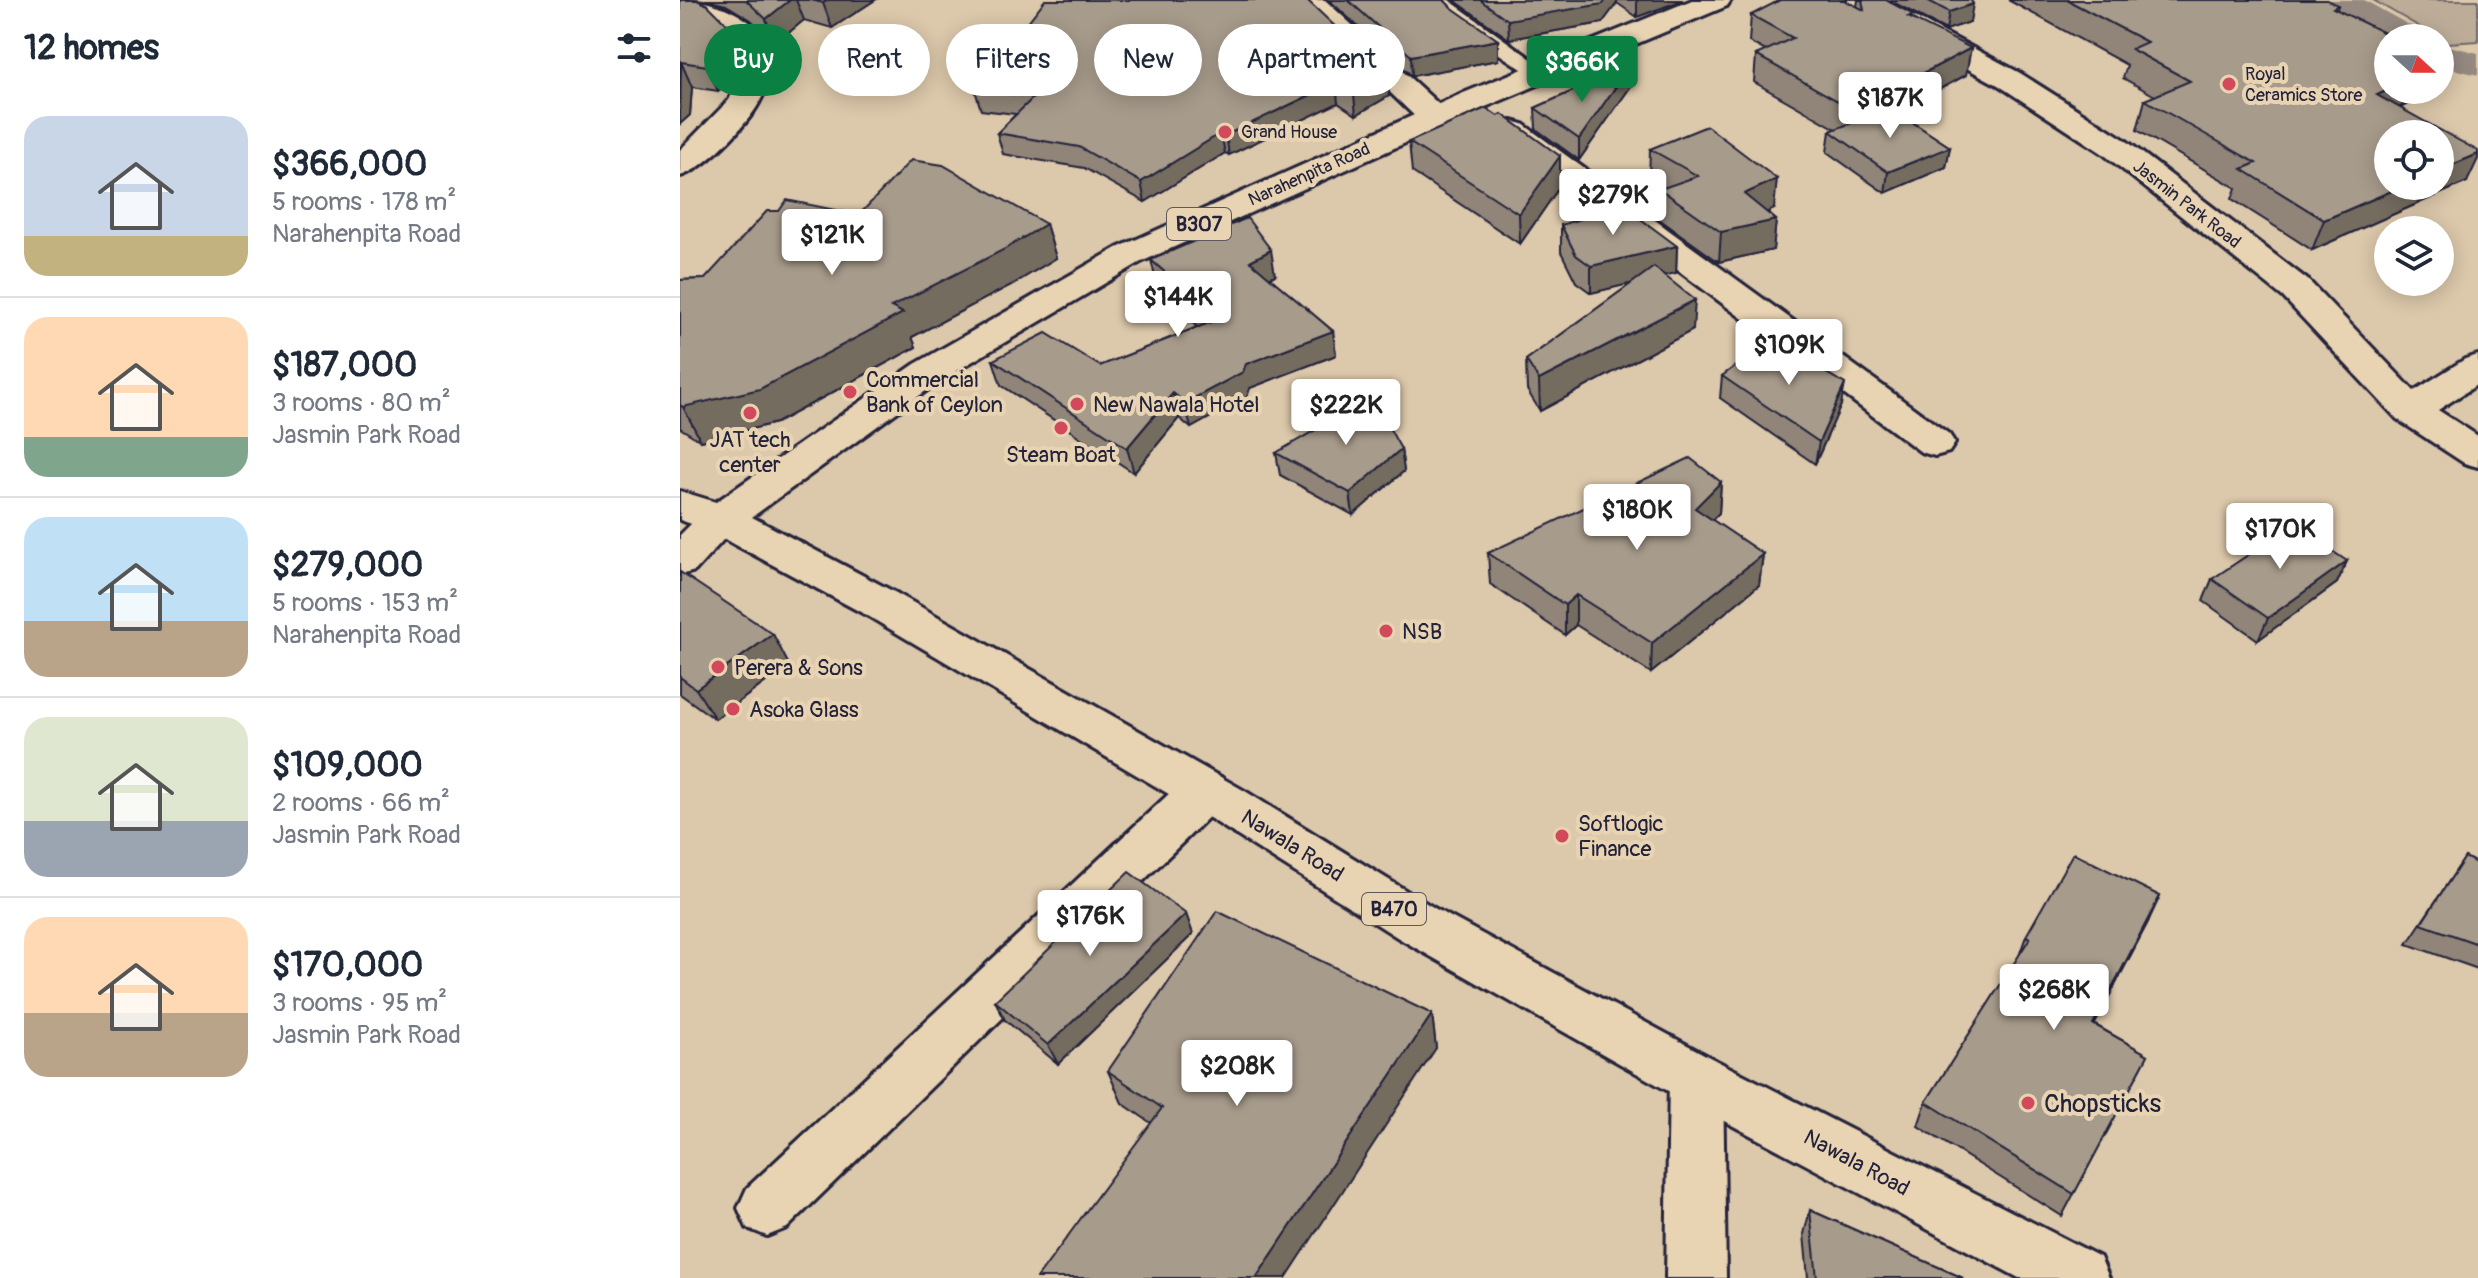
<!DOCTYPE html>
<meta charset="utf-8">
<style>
:root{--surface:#fff;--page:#f2f2f3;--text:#1f2937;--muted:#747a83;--line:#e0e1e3;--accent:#0b8043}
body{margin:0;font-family:Pangolin,sans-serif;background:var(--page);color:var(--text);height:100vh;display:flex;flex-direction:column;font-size:30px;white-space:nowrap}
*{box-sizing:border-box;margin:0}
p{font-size:26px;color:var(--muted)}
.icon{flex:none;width:44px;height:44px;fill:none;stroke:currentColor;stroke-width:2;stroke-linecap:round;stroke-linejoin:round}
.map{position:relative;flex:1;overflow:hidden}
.drawer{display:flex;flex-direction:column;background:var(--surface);width:680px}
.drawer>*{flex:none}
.top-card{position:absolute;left:24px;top:24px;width:760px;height:72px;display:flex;gap:16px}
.needle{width:52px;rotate:111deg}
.controls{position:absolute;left:1694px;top:24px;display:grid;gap:16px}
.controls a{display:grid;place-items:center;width:80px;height:80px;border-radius:50%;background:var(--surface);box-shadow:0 4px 20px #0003;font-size:40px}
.price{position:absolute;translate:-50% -68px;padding:0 18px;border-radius:8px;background:#fff;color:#222;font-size:26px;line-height:52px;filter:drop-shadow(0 2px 4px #0008)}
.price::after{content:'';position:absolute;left:50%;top:48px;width:24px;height:18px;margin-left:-12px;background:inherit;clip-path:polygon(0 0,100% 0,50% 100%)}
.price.selected{background:var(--accent);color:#fff}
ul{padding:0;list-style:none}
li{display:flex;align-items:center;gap:24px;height:200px;padding:0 24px}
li+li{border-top:2px solid var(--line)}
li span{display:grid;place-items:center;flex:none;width:224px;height:160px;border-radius:24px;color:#555}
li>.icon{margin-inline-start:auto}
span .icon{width:96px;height:96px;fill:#fffc;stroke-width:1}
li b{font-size:34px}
h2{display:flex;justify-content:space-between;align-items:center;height:96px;padding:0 24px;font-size:34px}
.tag{padding:0 28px;border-radius:36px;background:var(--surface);box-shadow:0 4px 20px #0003;font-size:28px;line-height:72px}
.tag.selected{background:var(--accent);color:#fff}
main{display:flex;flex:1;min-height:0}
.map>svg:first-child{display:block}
.green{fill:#bdad98;stroke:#70686a;stroke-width:2}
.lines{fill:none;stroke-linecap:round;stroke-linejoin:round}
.canal{fill:#958980;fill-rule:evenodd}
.lane-casing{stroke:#22223b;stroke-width:6}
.street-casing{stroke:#22223b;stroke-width:6}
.primary-casing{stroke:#22223b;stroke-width:6}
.lane{fill:#e8d3b2;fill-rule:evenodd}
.street{fill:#e8d3b2;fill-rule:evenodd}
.primary{fill:#e8d3b2;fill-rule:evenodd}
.wall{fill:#908578;stroke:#22223b;stroke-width:2}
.shaded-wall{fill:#756c61;stroke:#22223b;stroke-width:2}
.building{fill:#a79b8b;stroke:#22223b;stroke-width:2}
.poi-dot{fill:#d1495b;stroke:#e8d3b2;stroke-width:3}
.labels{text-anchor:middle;stroke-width:8;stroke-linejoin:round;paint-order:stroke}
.far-poi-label{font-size:18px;fill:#22223b;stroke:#e8d3b2;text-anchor:start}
.far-street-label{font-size:18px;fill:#22223b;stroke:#e8d3b2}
.shield{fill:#e8d3b2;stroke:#5d575f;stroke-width:2}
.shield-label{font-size:20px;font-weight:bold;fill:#22223b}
.poi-label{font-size:22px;fill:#22223b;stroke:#e8d3b2;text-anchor:start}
.street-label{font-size:22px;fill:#22223b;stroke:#e8d3b2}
.near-poi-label{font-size:26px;fill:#22223b;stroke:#e8d3b2;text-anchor:start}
</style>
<main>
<section class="drawer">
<h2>12 homes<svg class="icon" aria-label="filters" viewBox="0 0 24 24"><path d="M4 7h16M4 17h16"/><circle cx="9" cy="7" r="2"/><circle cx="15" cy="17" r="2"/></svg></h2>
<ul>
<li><span style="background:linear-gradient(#c9d6e8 75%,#c2b280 0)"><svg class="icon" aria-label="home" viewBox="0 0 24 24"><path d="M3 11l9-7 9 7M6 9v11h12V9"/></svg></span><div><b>$366,000</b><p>5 rooms · 178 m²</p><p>Narahenpita Road</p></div></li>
<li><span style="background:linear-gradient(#ffd9b3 75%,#7fa58c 0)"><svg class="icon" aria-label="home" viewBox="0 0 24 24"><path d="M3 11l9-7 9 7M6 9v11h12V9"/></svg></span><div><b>$187,000</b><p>3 rooms · 80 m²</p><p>Jasmin Park Road</p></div></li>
<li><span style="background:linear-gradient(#bfe0f5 65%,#b9a48a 0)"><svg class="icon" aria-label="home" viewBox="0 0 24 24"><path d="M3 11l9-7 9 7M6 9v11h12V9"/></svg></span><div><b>$279,000</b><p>5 rooms · 153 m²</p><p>Narahenpita Road</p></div></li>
<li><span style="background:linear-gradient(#dfe7d0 65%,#9aa5b1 0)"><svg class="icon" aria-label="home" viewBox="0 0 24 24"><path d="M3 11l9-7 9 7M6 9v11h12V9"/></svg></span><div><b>$109,000</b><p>2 rooms · 66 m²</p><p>Jasmin Park Road</p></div></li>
<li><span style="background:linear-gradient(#ffd9b3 60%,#b9a48a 0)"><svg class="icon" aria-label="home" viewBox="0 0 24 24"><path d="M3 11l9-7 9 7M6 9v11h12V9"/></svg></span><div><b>$170,000</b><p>3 rooms · 95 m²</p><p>Jasmin Park Road</p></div></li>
</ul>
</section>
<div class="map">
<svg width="1798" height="1278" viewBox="0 0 1798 1278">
<rect width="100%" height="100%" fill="#dcc8ab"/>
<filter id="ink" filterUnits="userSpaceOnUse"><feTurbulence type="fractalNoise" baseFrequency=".0125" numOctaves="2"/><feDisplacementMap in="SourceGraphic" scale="16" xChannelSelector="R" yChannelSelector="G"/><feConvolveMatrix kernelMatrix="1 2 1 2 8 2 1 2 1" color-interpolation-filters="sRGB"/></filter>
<g filter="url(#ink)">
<!-- green -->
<polygon class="green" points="1693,0 1798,0 1798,41 1768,43"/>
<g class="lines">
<!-- canal -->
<g class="canal">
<polygon points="1642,0 1684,0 1738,30 1743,38 1708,38 1708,43 1647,7"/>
<polygon points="1760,44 1798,53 1798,75 1760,66"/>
</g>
<defs>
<polygon id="lane" points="749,0 769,0 871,73 868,77 854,77 774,24"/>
<g id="street">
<path d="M0,0c44,0 75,19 101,56 -7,15 -14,32 -22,47 -12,22 -55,67 -79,73v-26l49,-50 21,-43 -30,-30 -40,-19z"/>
<polygon points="614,0 645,0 766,111 771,118 766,125 755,127 744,125"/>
<polygon points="1167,0 1203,0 1340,73 1444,139 1629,281 1734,391 1785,359 1798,355 1798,384 1758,410 1798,436 1798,467 1784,463 1717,419 1603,297 1422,153 1318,85 1171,6"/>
<polygon points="832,121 843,124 1269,434 1275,443 1269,452 1255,456 1241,452 821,138 816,131 821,124"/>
<polygon points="41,505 56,509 62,519 15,571 0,575 0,535 26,509"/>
<polygon points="524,772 541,777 548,791 541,805 107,1228 87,1236 67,1228 58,1208 67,1188 507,777"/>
<polygon points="1016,1053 1035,1060 1043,1078 1046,1278 986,1278 989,1078 997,1060"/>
</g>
<polygon id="primary" points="1012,0 1051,0 1047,6 803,108 461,262 261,380 72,517 218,594 565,791 756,909 1035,1060 1420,1257 1429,1278 1339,1278 997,1096 720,939 531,819 188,616 26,529 0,520 0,491 36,502 235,364 437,248 781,94"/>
</defs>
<!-- lane casing -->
<use href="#lane" class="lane-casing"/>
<!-- street casing -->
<use href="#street" class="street-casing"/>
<!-- primary casing -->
<use href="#primary" class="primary-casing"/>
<!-- lane -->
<use href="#lane" class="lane"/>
<!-- street -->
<use href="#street" class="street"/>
<!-- primary -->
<use href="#primary" class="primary"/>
</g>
<!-- wall -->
<g class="wall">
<polygon points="0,0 56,33 66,58 58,75 38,91 12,87 10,115 0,124"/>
<polygon points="25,0 195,0 152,28 124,20 95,44 71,20 46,5"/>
<polygon points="649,0 764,0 818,60 732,76"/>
<polygon points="774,0 1003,0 957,17 937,3 922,23 829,39"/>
<polygon points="1178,0 1206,0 1234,19 1286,75 1217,112 1270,147 1266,167 1205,193 1147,152 1150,131 1156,129 1074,82 1076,55 1086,51 1069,42 1071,15 1177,6"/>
<polygon points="1209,0 1291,0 1290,22 1266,30"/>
<polygon points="1328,0 1647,0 1658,5 1657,10 1754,91 1720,108 1787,182 1632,250 1552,199 1556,188 1457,130 1465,100 1475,96 1443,78 1447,65"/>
<polygon points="951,65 951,86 899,160 856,129 855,108"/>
<polygon points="708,76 709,96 676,115 658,103 549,155 545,153 465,202 404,168 323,154 317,133 336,114 301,110 295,90"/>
<polygon points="729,142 880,186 840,244 732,172"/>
<polygon points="970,149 1094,209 1087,212 1096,220 1093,250 1039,262 979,219 980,189 984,187 969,179"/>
<polygon points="179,215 366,224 376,258 335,283 232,337 236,347 96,423 21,441 0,428 0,280 25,279"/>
<polygon points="881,225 997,246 996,273 984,275 1013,330 860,411 847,390 846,360 952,283 911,293 896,282 881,252"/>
<polygon points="471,260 595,275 590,278 653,331 656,355 570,388 567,397 511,428 499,418 454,473 321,385 313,360 420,366 517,327 504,316 502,307 477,285"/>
<polygon points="1042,376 1161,405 1135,464 1040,398"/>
<polygon points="721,449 724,471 673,515 600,475 596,453"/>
<polygon points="1041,482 1039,513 1032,520 1083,554 1079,585 971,673 896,625 885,635 810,584 808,553"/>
<polygon points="1667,561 1657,583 1578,640 1523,601 1532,579"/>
<polygon points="0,572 109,665 35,719 0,694"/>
<polygon points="1785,857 1798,864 1798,969 1727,944"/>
<polygon points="506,914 513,934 378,1064 325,1020 315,1001"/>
<polygon points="1468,922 1414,1024 1468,1055 1382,1216 1238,1126 1246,1102 1339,956 1346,936"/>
<polygon points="752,1014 756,1048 471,1123 442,1103 428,1071"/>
<polygon points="1130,1210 1283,1278 1128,1278 1124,1234"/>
</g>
<!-- shaded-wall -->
<g class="shaded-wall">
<polygon points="110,0 116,0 124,20 95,44 86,19"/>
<polygon points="148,0 195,0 152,28 143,3"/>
<polygon points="926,0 937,0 937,3 922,23 829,39 828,20"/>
<polygon points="957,0 1003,0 957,17"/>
<polygon points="1293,4 1290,22 1266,30 1269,12"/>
<polygon points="56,33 66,58 58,75 38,91 27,66"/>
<polygon points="818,40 818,60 732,76 731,56"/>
<polygon points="1291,48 1286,75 1170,137 1174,110"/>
<polygon points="1,62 12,87 10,115 0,124"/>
<polygon points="1766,62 1760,76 1760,65"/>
<polygon points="951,65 951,86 899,160 899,139"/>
<polygon points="708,76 709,96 676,115 674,95"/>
<polygon points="656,83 658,103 549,155 546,135"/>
<polygon points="1708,90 1754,90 1686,124 1697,95"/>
<polygon points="541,133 545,153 465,202 461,182"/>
<polygon points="1270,147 1266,167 1205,193 1208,172"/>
<polygon points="1798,154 1798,159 1787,182 1632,250 1644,220 1723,186 1760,186 1760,170"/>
<polygon points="880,156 880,186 840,244 839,214"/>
<polygon points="1097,179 1094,209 1062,224 1064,194"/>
<polygon points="1096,220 1093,250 1039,262 1041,232"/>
<polygon points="366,224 376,258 335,283 232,337 236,347 96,423 21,441 3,407"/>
<polygon points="997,246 996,273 911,293 911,266"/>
<polygon points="591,250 595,275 574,285 570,261"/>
<polygon points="1015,300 1013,330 860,411 859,380"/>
<polygon points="653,331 656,355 570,388 567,397 511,428 505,403 566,364"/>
<polygon points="1165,384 1161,405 1135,464 1139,442"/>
<polygon points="493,393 499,418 454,473 447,448"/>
<polygon points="721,449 724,471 673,515 670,493"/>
<polygon points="1041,482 1039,513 1012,539 1015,508"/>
<polygon points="1083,554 1079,585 971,673 972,643"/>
<polygon points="1667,561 1657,583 1578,640 1588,618"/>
<polygon points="896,595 896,625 885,635 885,605"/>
<polygon points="93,634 109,665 35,719 16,689"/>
<polygon points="1480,896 1468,922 1402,1049 1413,1024"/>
<polygon points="506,914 513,934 378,1064 368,1045"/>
<polygon points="752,1014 756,1048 606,1278 576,1278"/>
</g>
<!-- building -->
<g class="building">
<polygon points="0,0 17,0 28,5 56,33 48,50 27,66 1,62 0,80"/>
<polygon points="66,0 110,0 86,19"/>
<polygon points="131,0 148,0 143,3"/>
<polygon points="365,0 627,0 708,76 674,95 656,83 546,135 541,133 461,182 399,147 317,133 354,97 295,90"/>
<polygon points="668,0 764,0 771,7 818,40 731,56"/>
<polygon points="800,0 926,0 923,4 828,20"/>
<polygon points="1100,0 1164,0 1184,10 1182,0 1206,0 1234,15 1228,17 1291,48 1174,110 1076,55 1113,38 1071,15"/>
<polygon points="1247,0 1291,0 1293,4 1269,12"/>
<polygon points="1387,0 1647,0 1658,5 1653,8 1715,38 1708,38 1708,90 1697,95 1798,151 1798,154 1760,170 1760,134 1708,134 1708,186 1723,186 1644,220 1562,169 1576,163 1465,100 1510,81 1451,49 1467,42"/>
<polygon points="951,65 899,139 855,108"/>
<polygon points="806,108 818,116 822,114 880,156 839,214 729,142"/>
<polygon points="1211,108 1270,147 1208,172 1150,131"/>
<polygon points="1027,126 1097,179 1064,194 1096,220 1041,232 980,189 1018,176 970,149"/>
<polygon points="231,160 263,165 366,224 325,249 211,307 223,313 80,389 3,407 0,405 0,280 25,279 87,211 99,211 107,200 179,215"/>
<polygon points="942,205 997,246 911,266 896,255 881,225"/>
<polygon points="567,218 591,250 570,261 653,331 566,364 563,372 505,403 493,393 447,448 313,360 366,333 420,366 534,321 498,292 504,289 471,260"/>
<polygon points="974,267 1015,300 859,380 846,360"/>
<polygon points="1090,340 1165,384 1139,442 1042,376"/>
<polygon points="692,397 721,449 670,493 596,453"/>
<polygon points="1010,458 1041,482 1015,508 1083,554 972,643 896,595 885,605 808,553"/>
<polygon points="1613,525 1667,561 1588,618 1532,579"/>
<polygon points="0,572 93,634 16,689 0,677"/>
<polygon points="1393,853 1480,896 1413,1024 1468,1055 1394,1194 1246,1102 1350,938 1346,936"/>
<polygon points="1785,857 1798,864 1798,944 1741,924"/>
<polygon points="449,872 506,914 368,1045 315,1001"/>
<polygon points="537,911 752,1014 576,1278 357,1278 482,1108 428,1071"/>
<polygon points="1130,1210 1283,1278 1137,1278"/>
</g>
</g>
<!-- markers -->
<g class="poi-dot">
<circle cx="1549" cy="84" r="8"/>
<circle cx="545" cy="132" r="8"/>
<circle cx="170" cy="392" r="8"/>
<circle cx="397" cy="404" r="8"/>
<circle cx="70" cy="413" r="8"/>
<circle cx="381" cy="428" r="8"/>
<circle cx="706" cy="631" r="8"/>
<circle cx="38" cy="667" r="8"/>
<circle cx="53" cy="709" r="8"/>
<circle cx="882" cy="836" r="8"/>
<circle cx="1348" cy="1103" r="8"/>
</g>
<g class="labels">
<!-- far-poi labels -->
<g class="far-poi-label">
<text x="1565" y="80">Royal<tspan x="1565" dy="21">Ceramics Store</tspan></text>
<text x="561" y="138">Grand House</text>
</g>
<!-- far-street labels -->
<g class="far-street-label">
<text transform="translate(629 174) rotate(-24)" y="6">Narahenpita Road</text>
<text transform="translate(1507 204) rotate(38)" y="6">Jasmin Park Road</text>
</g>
<!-- shield labels -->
<g class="shield">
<rect x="487" y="208" width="64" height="32" rx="6"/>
<rect x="682" y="893" width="64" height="32" rx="6"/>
</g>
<g class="shield-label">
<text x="519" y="231">B307</text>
<text x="714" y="916">B470</text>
</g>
<!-- poi labels -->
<g class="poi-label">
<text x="186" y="387">Commercial<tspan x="186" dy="25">Bank of Ceylon</tspan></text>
<text x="413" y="412">New Nawala Hotel</text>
<text x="70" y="447" text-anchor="middle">JAT tech<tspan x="70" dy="25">center</tspan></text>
<text x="381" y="462" text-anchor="middle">Steam Boat</text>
<text x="722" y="639">NSB</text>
<text x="54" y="675">Perera &amp; Sons</text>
<text x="69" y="717">Asoka Glass</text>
<text x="898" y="831">Softlogic<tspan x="898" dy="25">Finance</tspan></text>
</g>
<!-- street labels -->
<g class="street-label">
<text transform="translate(613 845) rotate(32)" y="8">Nawala Road</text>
<text transform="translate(1177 1162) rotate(28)" y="8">Nawala Road</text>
</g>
<!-- near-poi labels -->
<g class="near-poi-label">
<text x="1364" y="1112">Chopsticks</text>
</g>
</g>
</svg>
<div class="controls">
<a><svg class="needle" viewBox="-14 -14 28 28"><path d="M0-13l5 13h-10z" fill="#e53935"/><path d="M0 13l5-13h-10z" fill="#747a83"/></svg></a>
<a><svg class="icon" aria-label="locate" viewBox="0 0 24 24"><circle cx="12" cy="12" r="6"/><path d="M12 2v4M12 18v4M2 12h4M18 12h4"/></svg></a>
<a><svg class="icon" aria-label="layers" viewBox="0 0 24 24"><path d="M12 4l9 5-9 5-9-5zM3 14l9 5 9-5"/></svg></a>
</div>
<b class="price selected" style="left:902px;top:104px">$366K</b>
<b class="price" style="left:1210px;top:140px">$187K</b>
<b class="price" style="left:933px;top:237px">$279K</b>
<b class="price" style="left:152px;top:277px">$121K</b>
<b class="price" style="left:498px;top:339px">$144K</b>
<b class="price" style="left:1109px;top:387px">$109K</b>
<b class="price" style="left:666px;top:447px">$222K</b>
<b class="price" style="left:957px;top:552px">$180K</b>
<b class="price" style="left:1600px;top:571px">$170K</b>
<b class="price" style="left:410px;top:958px">$176K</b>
<b class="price" style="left:1374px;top:1032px">$268K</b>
<b class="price" style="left:557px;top:1108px">$208K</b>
<div class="top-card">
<a class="tag selected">Buy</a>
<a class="tag">Rent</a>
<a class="tag">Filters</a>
<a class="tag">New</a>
<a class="tag">Apartment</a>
</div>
</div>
</main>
